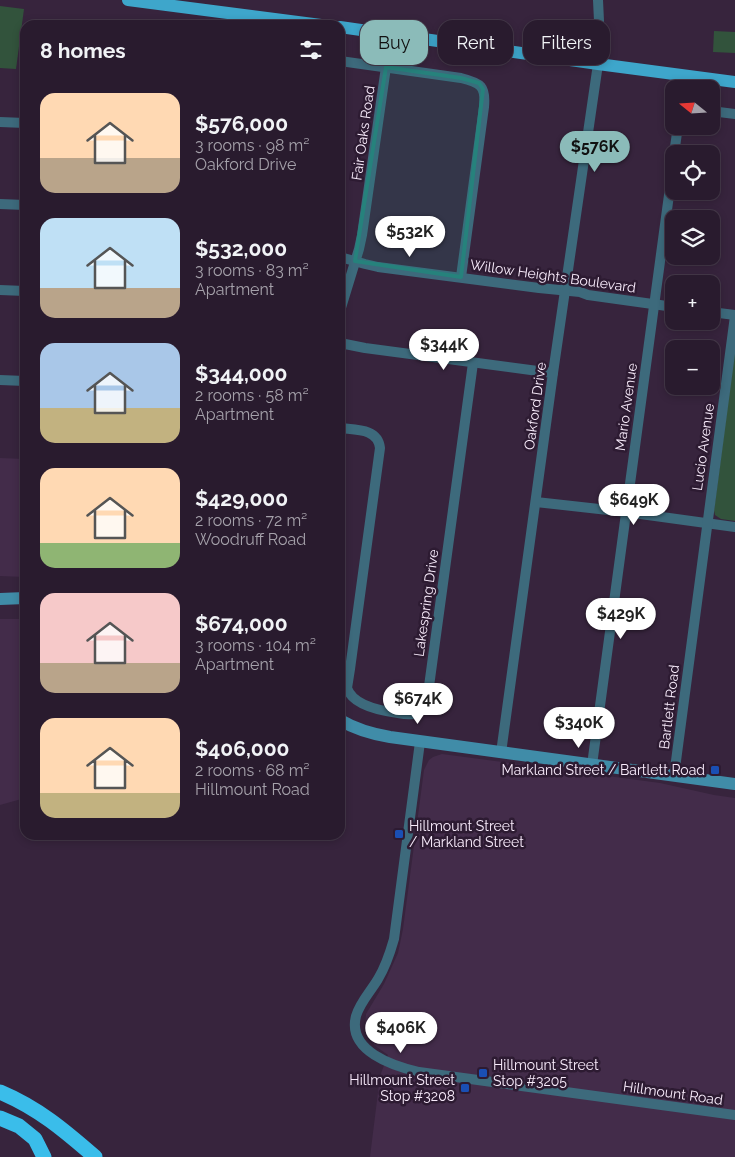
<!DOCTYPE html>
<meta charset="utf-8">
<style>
:root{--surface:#291b2e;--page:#35283a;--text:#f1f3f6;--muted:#a5a1aa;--line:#45394a;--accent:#8bbbb9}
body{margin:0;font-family:Raleway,sans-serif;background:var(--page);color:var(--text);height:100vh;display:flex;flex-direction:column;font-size:19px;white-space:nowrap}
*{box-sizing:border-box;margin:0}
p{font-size:16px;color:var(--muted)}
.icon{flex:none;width:28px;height:28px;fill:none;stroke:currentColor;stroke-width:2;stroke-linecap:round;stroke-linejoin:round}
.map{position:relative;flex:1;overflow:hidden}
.details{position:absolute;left:20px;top:20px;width:325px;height:820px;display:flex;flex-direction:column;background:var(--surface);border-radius:15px;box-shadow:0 2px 8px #0003,0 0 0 1px var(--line)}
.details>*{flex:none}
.banner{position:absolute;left:360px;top:20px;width:300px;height:45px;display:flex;gap:10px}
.needle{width:32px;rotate:288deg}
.controls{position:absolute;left:665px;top:80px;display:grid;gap:10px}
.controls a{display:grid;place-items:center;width:55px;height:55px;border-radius:10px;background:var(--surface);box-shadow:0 2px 8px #0003,0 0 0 1px var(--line);font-size:25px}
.price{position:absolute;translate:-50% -42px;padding:0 11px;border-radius:18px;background:#fff;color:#222;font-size:16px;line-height:32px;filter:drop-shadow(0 1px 2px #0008)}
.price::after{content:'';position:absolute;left:50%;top:30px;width:15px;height:11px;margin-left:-8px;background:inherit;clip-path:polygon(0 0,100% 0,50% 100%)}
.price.selected{background:var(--accent);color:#111}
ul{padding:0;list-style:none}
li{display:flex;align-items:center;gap:15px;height:125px;padding:0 20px}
li span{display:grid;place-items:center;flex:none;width:140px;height:100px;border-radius:15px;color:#555}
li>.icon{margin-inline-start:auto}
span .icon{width:60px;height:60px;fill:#fffc;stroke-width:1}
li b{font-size:21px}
h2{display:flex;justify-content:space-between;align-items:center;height:60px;padding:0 20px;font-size:21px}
.chip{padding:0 18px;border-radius:15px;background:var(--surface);box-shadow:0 2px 8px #0003,0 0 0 1px var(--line);font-size:18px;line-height:45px}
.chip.selected{background:var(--accent);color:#111}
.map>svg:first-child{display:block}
.built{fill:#432c4a}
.green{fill:#32533c}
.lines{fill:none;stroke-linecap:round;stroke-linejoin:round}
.street{stroke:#3d6a7c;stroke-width:10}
.secondary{stroke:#408ca8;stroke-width:12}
.primary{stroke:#3ea6cb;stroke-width:12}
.highway{stroke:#3abdea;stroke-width:15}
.marked{fill:#26827c;fill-opacity:0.2;stroke:#26827c;stroke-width:4;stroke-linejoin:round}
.transit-dot{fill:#1a4fb4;stroke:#2d1b32;stroke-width:2}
.labels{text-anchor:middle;stroke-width:5;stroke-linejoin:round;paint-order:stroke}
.street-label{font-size:14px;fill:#f9ecfc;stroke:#2d1b32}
.poi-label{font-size:14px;fill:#f9ecfc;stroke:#2d1b32;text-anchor:end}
</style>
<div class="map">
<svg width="735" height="1157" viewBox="0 0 735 1157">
<rect width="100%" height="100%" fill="#37243d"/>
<!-- built -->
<g class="built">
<polygon points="0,458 25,459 25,577 0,576"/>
<polygon points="0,619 25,619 25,798 0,805"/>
<polygon points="442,754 660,783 714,795 735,798 735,1157 370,1157 380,1076 388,1055 374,1045 370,1040 365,1026 366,1014 384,984 398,953 403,929 424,770 429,760 433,757"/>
</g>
<!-- green -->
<g class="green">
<polygon points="0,6 24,9 16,69 0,68"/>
<polygon points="714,31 735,32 735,53 713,52"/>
<polygon points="735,348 735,521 721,519 715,515 714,510"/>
</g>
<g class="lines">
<!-- street -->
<g class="street">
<path d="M340,61l121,17c20,5 25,8 23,29l-23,170"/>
<polyline points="711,111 735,114"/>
<polyline points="0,122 25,123"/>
<polyline points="674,154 678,126"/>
<polyline points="0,204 25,205"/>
<polyline points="340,257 365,264 378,267 539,288 580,292 588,295 674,307"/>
<polyline points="0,290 25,291"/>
<polyline points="340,311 359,249 362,235 386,67"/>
<polyline points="711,312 735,315"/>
<polyline points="340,343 365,348 553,373"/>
<polyline points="0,380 25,381"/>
<path d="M340,428c15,2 38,0 40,20l-30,221 -3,19c6,18 35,23 51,25 5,1 10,2 15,1 8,-2 11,-7 14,-13l46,-338"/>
<polyline points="536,502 626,512 735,527"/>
<path d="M420,742l-26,197c-4,14 -8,27 -16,40 -7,12 -18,23 -22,37 -9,35 37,50 63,56l316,43"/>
<polyline points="501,753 553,373 598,64 600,42 598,0"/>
<polyline points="592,765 674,158"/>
<polyline points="674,776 735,316"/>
</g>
<!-- secondary -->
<g class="secondary">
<polyline points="0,599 25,598"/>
<path d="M340,720c15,9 32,14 50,17l345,47"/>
</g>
<!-- primary -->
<g class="primary">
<polyline points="128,0 321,25"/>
<polyline points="340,27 598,64 735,82"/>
</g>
<!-- highway -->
<g class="highway">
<path d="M0,1092c38,16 64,38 95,65"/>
<polyline points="0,1118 19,1126 35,1139 44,1157"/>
</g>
</g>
<!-- marked area -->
<path class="marked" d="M386,67l75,11 18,5 4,6 -22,188 -106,-16z"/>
<!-- markers -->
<g class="transit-dot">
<rect x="710" y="765" width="10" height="10" rx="2.5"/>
<rect x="394" y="829" width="10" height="10" rx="2.5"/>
<rect x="478" y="1068" width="10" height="10" rx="2.5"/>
<rect x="460" y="1083" width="10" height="10" rx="2.5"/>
</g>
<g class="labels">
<!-- street labels -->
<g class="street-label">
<text transform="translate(363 133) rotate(-82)" y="5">Fair Oaks Road</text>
<text transform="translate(553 276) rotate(8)" y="5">Willow Heights Boulevard</text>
<text transform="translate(535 406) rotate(-82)" y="5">Oakford Drive</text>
<text transform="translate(626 407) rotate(-82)" y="5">Mario Avenue</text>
<text transform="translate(703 447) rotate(-82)" y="5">Lucio Avenue</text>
<text transform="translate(426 603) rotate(-82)" y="5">Lakespring Drive</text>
<text transform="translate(669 707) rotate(-83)" y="5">Bartlett Road</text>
<text transform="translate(673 1093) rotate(8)" y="5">Hillmount Road</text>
</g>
<!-- poi labels -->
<g class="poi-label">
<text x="705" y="775">Markland Street / Bartlett Road</text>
<text x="409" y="831" text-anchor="start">Hillmount Street<tspan x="409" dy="16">/ Markland Street</tspan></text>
<text x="493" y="1070" text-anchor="start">Hillmount Street<tspan x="493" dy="16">Stop #3205</tspan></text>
<text x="455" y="1085">Hillmount Street<tspan x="455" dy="16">Stop #3208</tspan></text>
</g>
</g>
</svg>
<div class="controls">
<a><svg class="needle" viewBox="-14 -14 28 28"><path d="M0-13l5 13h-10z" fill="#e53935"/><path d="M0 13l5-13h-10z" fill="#a5a1aa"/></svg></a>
<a><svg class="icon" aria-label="locate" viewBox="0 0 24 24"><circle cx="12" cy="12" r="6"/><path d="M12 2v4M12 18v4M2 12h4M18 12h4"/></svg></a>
<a><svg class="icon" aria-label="layers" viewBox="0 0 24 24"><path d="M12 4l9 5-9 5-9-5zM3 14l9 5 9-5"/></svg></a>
<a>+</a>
<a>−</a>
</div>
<b class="price selected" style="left:595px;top:173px">$576K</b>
<b class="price" style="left:410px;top:258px">$532K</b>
<b class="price" style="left:444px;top:371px">$344K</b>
<b class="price" style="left:634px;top:526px">$649K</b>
<b class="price" style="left:621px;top:640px">$429K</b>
<b class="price" style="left:418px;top:725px">$674K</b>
<b class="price" style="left:579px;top:749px">$340K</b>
<b class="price" style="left:401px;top:1054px">$406K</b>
<div class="banner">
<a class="chip selected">Buy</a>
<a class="chip">Rent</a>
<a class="chip">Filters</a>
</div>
<section class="details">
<h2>8 homes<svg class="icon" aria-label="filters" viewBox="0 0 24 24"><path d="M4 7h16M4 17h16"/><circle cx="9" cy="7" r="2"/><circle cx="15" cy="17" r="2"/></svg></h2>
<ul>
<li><span style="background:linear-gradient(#ffd9b3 65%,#b9a48a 0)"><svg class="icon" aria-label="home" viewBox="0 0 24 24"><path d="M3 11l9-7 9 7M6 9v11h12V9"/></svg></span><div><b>$576,000</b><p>3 rooms · 98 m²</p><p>Oakford Drive</p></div></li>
<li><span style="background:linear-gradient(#bfe0f5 70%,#b9a48a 0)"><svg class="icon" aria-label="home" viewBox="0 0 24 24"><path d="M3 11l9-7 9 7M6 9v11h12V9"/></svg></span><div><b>$532,000</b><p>3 rooms · 83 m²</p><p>Apartment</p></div></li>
<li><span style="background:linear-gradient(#a9c7e8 65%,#c2b280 0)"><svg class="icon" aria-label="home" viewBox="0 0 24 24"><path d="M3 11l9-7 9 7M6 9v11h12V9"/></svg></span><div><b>$344,000</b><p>2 rooms · 58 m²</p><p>Apartment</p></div></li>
<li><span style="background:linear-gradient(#ffd9b3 75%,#8fb573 0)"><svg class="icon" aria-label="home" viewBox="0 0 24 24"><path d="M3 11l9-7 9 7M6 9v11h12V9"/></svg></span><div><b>$429,000</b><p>2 rooms · 72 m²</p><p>Woodruff Road</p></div></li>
<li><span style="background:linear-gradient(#f6c9c9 70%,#b9a48a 0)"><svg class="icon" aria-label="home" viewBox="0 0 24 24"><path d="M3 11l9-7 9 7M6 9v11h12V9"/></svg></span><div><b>$674,000</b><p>3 rooms · 104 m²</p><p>Apartment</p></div></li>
<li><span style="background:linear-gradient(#ffd9b3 75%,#c2b280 0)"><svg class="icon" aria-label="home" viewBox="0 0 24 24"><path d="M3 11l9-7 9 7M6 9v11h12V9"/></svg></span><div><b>$406,000</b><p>2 rooms · 68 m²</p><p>Hillmount Road</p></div></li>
</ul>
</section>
</div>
